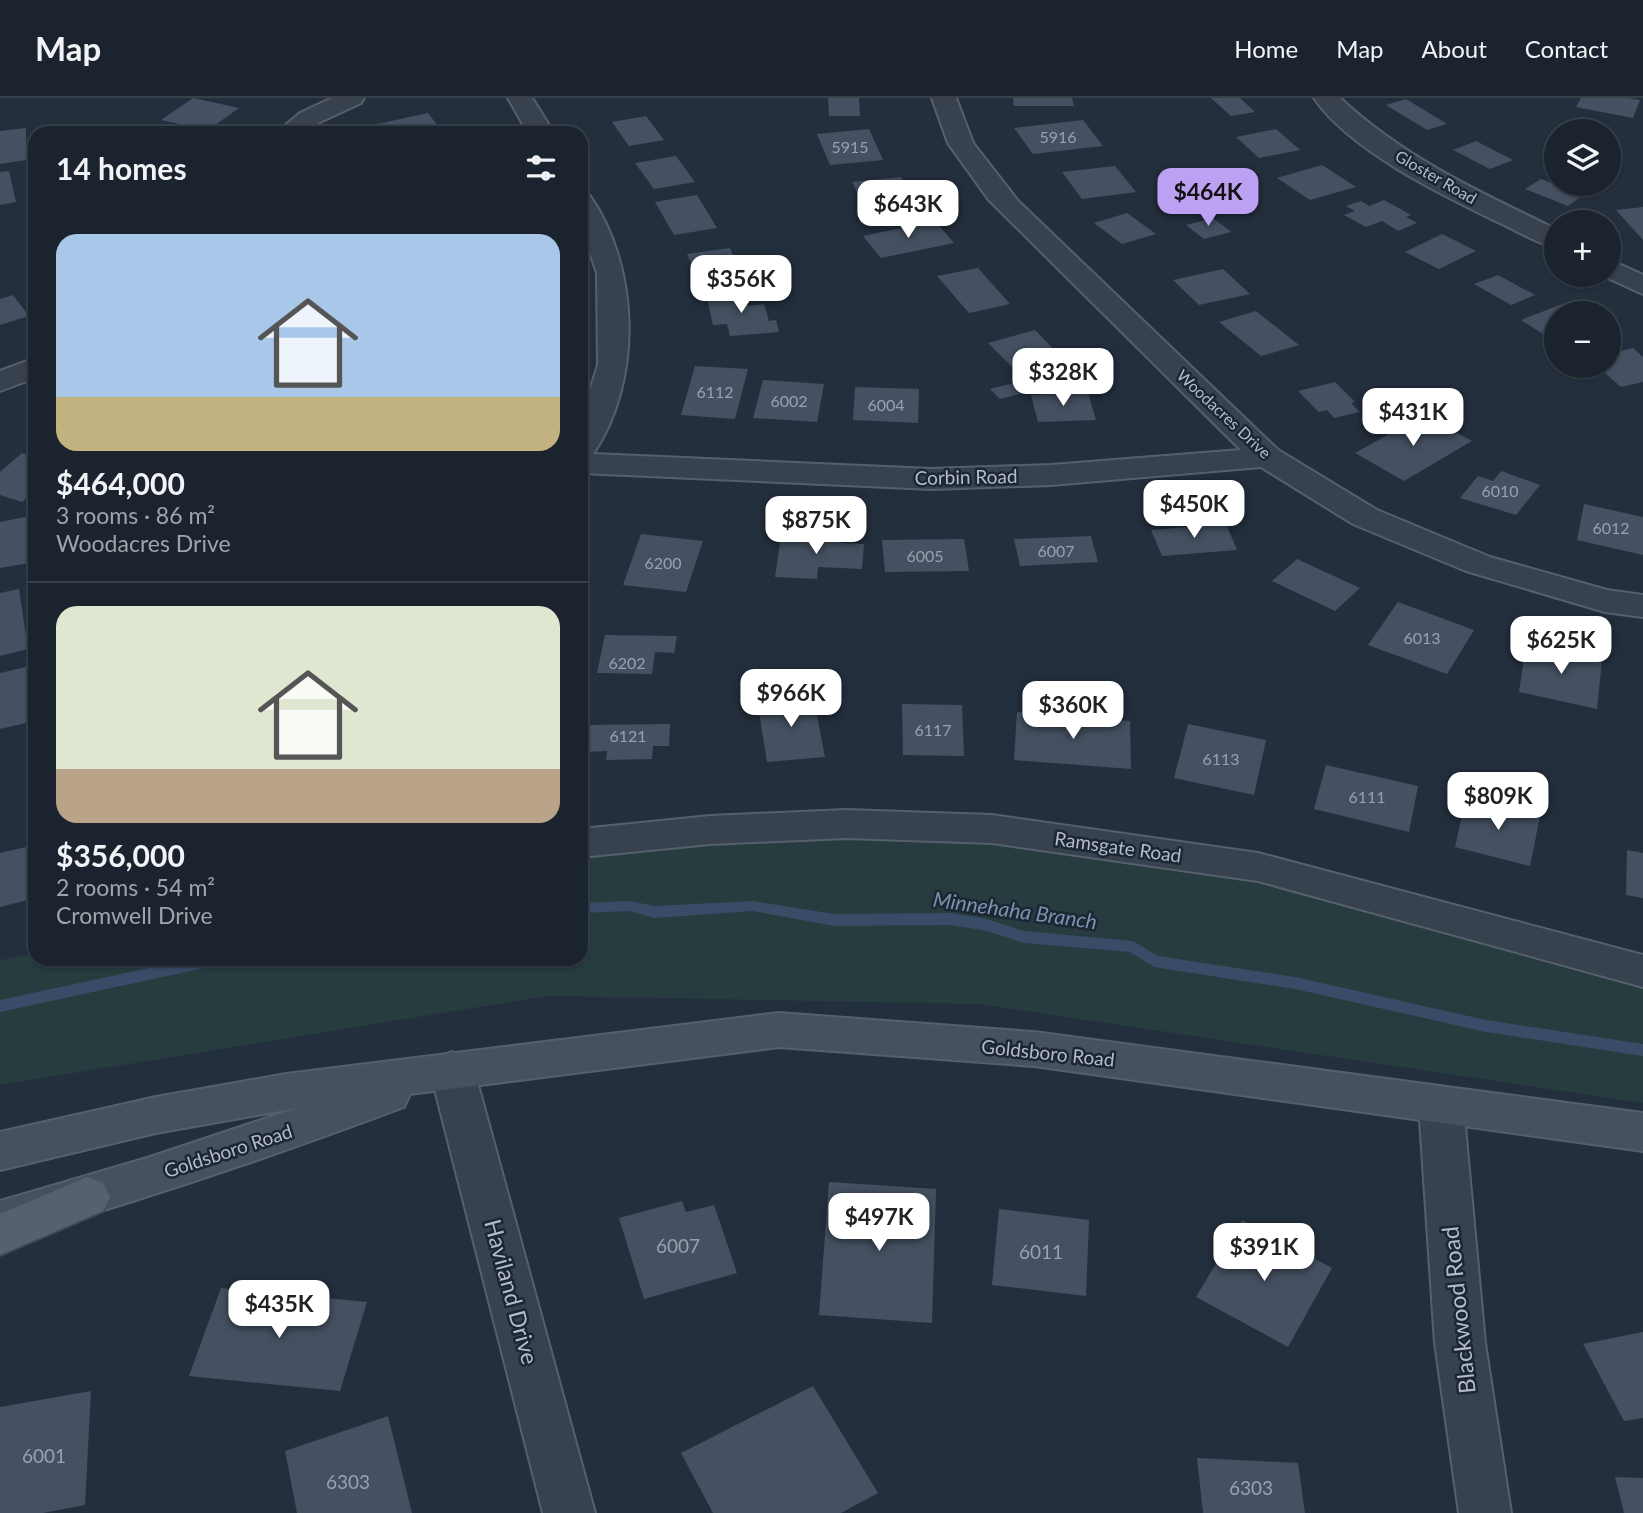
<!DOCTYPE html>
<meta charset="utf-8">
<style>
:root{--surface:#1b232e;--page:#282f3a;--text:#f1f3f6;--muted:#a0a4aa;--line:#39404a;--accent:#bca0f2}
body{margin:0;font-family:Lato,sans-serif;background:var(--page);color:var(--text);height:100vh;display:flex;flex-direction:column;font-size:26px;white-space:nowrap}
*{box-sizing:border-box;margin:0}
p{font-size:23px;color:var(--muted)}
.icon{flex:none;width:38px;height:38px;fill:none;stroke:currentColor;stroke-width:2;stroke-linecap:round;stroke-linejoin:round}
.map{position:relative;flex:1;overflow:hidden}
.sheet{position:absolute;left:28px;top:28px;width:560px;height:840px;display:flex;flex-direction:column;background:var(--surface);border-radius:21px;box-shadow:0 2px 5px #0004,0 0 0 2px var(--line)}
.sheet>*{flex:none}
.fabs{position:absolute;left:1544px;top:21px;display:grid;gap:14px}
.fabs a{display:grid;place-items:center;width:77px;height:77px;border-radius:50%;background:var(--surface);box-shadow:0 2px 5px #0004,0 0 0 2px var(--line);font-size:35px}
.price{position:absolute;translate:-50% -60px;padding:0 16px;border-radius:14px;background:#fff;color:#222;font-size:23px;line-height:46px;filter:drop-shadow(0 2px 4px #0008)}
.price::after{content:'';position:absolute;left:50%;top:42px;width:21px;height:16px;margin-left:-10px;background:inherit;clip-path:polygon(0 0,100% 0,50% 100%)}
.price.selected{background:var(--accent);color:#111}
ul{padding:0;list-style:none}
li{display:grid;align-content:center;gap:14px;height:371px;padding:0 28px}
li+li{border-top:2px solid var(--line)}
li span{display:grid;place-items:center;height:217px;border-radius:21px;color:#555}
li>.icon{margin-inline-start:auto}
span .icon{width:126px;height:126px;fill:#fffc;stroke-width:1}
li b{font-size:30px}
h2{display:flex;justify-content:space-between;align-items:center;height:84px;padding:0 28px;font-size:30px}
header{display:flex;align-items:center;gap:42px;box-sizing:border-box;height:98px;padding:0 35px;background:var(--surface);border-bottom:2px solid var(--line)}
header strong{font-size:33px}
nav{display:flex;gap:38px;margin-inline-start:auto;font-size:24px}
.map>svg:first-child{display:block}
.green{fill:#263c3f}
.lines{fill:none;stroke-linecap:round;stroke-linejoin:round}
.stream{fill:#394c67;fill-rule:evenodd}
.building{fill:#455162}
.street-casing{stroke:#565f6c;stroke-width:4}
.secondary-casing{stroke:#565f6c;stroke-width:4}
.primary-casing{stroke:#414a57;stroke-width:4}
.street{fill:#38414e;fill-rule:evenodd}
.secondary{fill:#465061;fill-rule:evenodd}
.primary{fill:#56606e;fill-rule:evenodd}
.labels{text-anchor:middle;stroke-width:5;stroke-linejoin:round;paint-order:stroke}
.number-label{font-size:16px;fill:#98a1af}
.far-street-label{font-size:16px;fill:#b4bcc9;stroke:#1d2633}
.street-label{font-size:19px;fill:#b4bcc9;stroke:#1d2633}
.near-number-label{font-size:19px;fill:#98a1af}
.water-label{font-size:21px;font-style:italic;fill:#7c92b1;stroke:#1d2633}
.near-street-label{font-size:23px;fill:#b4bcc9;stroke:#1d2633}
</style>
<header>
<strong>Map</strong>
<nav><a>Home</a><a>Map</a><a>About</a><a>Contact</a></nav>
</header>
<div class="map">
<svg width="1643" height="1415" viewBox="0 0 1643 1415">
<rect width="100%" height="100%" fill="#242f3e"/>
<!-- green -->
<polygon class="green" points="846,726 1258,769 1643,873 1643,1005 979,906 547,898 0,987 0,862 35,856 35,861 581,861 581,745"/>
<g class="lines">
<!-- stream -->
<g class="stream">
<polygon points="629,803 655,808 753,803 834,816 950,815 983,820 1024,833 1133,843 1158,858 1295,879 1486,922 1643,946 1643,958 1486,934 1295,891 1154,869 1130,854 1024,845 983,832 950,827 834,828 753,813 655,820 629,813 581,815 581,805"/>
<polygon points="191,861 226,861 223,865 218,867 0,914 0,902"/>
</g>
</g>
<!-- building -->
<g class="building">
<polygon points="193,0 239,10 208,32 161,22"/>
<polygon points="828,0 859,0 860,18 829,18"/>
<polygon points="1013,0 1072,0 1074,8 1014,8"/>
<polygon points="1211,0 1240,0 1255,14 1231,18"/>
<polygon points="1581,0 1628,0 1640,2 1633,20 1576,9"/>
<polygon points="1406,1 1447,26 1427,32 1386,7"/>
<polygon points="428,15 443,35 362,35 359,30"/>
<polygon points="646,18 664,42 629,48 612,24"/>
<polygon points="1083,22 1103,48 1033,56 1014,30"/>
<polygon points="26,30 26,62 0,66 0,33"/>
<polygon points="869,31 883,62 830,67 817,36"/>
<polygon points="1276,31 1300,52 1259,60 1236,39"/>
<polygon points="1476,43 1513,62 1490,71 1453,52"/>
<polygon points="676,58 695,84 654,91 635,65"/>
<polygon points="1322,67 1356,89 1310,102 1277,80"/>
<polygon points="1115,68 1136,94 1082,101 1062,74"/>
<polygon points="9,73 16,104 0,107 0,74"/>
<polygon points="901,79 914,102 864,108 852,84"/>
<polygon points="1541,81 1583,97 1568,108 1525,91"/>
<polygon points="697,97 717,130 674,137 655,104"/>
<polygon points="1384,102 1411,117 1406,119 1417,125 1398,133 1382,123 1366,129 1344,117 1355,113 1346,108 1361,103 1369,108"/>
<polygon points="1643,109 1643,142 1616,112"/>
<polygon points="1127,115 1156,136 1122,146 1094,125"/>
<polygon points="1213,120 1231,134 1204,141 1186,127"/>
<polygon points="935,123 954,145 881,160 863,138"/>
<polygon points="1442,136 1476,153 1439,171 1405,154"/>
<polygon points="730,150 739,171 696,177 687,156"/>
<polygon points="978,170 1010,206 969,215 937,178"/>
<polygon points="1223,171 1250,196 1199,207 1173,182"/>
<polygon points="1498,177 1535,197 1511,207 1474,186"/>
<polygon points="760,195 761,201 746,203 748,208 764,206 769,223 776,222 779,234 730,238 727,226 713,227 707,200"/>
<polygon points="13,197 29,218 0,227 0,201"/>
<polygon points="1565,205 1584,215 1556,215 1556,244 1521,222"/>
<polygon points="1256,213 1299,247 1261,258 1219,224"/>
<polygon points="1035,232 1064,262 1017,274 988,245"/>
<polygon points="1633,250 1643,259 1643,284 1621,289 1597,268 1608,268 1608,256"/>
<polygon points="695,268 748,271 735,321 681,317"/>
<polygon points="763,282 824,286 817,324 753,320"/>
<polygon points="1022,283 1032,293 1000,301 990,291"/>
<polygon points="1335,284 1355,304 1351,305 1360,314 1334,320 1327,312 1319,314 1298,293"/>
<polygon points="855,289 919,291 918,325 853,322"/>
<polygon points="1088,295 1096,322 1038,324 1031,297"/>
<polygon points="1423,317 1472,343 1404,383 1355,355"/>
<polygon points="22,355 35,359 35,393 22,404 0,397 0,374"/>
<polygon points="1501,373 1540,387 1516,417 1460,400 1478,378 1493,383"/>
<polygon points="1584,406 1643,419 1643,457 1577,442"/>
<polygon points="35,417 35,464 0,470 0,424"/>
<polygon points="1226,426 1237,452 1162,458 1151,432"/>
<polygon points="641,436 703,443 686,494 623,487"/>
<polygon points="781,438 841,441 841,445 864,446 862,471 818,469 817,481 775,479"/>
<polygon points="1091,438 1098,464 1020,468 1014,441"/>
<polygon points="964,441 969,473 885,474 882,442"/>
<polygon points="1297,461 1360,490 1335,513 1272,483"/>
<polygon points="19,491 28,551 0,558 0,495"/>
<polygon points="1398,504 1474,532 1447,576 1368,547"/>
<polygon points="605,537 677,538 674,555 655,554 652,576 597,575"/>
<polygon points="1526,546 1602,562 1597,611 1519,594"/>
<polygon points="35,567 35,623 0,631 0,575"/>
<polygon points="813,597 825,659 767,664 757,602"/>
<polygon points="902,606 962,607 964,658 903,657"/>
<polygon points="1017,614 1130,623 1131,671 1014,662"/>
<polygon points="670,626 669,648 653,648 652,661 606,662 607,653 584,654 586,627"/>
<polygon points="1188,626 1266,642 1254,697 1174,680"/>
<polygon points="1326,667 1418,688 1409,734 1314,711"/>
<polygon points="1466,700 1540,718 1530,768 1455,749"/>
<polygon points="35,747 35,800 0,809 0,755"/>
<polygon points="1627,752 1643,755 1643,800 1626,797"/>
<polygon points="829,1084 936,1091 932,1225 819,1217"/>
<polygon points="682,1103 686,1114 714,1107 737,1175 644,1201 619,1120"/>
<polygon points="999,1111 1089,1122 1086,1198 992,1187"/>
<polygon points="1242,1122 1332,1170 1288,1249 1196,1199"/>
<polygon points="221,1190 367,1204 340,1293 189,1278"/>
<polygon points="1643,1234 1643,1320 1624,1323 1583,1246"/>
<polygon points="813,1288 878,1395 841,1415 713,1415 681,1355"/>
<polygon points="91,1293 85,1407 43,1415 0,1415 0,1309"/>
<polygon points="388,1318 412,1415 297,1415 285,1353"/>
<polygon points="1197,1360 1298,1365 1305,1415 1203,1415"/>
<polygon points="1615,1379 1643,1380 1643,1415 1624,1415"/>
</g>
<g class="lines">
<defs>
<g id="street">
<polygon points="332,0 364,0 361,5 318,25 305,35 276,35 300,15"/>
<polygon points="508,0 532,0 554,35 528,35"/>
<path d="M932,0h24l17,45 45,58 260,249 99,60 113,47 117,33 36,5v22l-38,-5 -139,-41 -113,-47 -92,-57 -210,18 -120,4 -350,-16v-55l17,-53 -1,-92 -16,-46v-33l9,2c50,72 52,186 3,258l338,15 120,-4 190,-15 -252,-250 -41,-57z"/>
<path d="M1314,0h26c63,59 139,94 216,131v19c-19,-5 -37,-16 -54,-24 -58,-28 -152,-73 -188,-126z"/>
<polygon points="1608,161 1643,177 1643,196 1601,177 1608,177"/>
<polygon points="35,260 35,280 0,293 0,273"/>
<polygon points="846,712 992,717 1258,755 1643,857 1643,889 1258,783 992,745 846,740 710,746 581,759 581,731 710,718"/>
<polygon points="452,954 467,960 474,972 595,1415 543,1415 430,972 437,960"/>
<polygon points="1441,989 1457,994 1463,1007 1485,1245 1511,1415 1459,1415 1435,1245 1419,1007 1425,994"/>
</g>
<path id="secondary" d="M779,915l255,19 609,81v38l-609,-85 -255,-19 -369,47 -6,13c-133,50 -267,95 -404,134v-40l147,-43 150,-50 -141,25 -156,37v-38l156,-35 130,-23z"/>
<polygon id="primary" points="87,1079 103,1085 110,1099 103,1113 0,1157 0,1116"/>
</defs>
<!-- street casing -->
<use href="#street" class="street-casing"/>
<!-- secondary casing -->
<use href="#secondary" class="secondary-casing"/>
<!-- primary casing -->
<use href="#primary" class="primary-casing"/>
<!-- street -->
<use href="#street" class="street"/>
<!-- secondary -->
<use href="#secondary" class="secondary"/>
<!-- primary -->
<use href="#primary" class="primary"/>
</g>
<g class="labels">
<!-- number labels -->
<g class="number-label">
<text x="1058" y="45">5916</text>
<text x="850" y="55">5915</text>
<text x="715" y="300">6112</text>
<text x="789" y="309">6002</text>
<text x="886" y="313">6004</text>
<text x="1500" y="399">6010</text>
<text x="1611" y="436">6012</text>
<text x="1056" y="459">6007</text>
<text x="925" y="464">6005</text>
<text x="663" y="471">6200</text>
<text x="1422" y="546">6013</text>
<text x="627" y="571">6202</text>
<text x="933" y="638">6117</text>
<text x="628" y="644">6121</text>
<text x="1221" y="667">6113</text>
<text x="1367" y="705">6111</text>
</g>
<!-- far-street labels -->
<g class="far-street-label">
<text transform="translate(1436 79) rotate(30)" y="6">Gloster Road</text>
<text transform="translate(1224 316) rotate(43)" y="6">Woodacres Drive</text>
</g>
<!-- street labels -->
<g class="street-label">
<text transform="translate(966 379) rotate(-1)" y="7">Corbin Road</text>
<text transform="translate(1118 749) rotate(8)" y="7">Ramsgate Road</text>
<text transform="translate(1048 955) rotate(6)" y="7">Goldsboro Road</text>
<text transform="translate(228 1053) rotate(-18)" y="7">Goldsboro Road</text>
</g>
<!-- near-number labels -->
<g class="near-number-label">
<text x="678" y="1155">6007</text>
<text x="1041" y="1161">6011</text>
<text x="44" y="1365">6001</text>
<text x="348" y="1391">6303</text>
<text x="1251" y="1397">6303</text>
</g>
<!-- water labels -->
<g class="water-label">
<text transform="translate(1015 813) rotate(8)" y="7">Minnehaha Branch</text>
</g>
<!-- near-street labels -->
<g class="near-street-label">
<text transform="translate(511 1194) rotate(75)" y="8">Haviland Drive</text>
<text transform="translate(1459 1212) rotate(-96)" y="8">Blackwood Road</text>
</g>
</g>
</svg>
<div class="fabs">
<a><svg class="icon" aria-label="layers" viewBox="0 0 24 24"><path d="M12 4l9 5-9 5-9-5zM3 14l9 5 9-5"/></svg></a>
<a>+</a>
<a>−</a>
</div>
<b class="price selected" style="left:1208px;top:130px">$464K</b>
<b class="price" style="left:908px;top:142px">$643K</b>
<b class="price" style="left:741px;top:217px">$356K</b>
<b class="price" style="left:1063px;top:310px">$328K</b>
<b class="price" style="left:1413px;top:350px">$431K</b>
<b class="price" style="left:1194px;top:442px">$450K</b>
<b class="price" style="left:816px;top:458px">$875K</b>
<b class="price" style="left:1561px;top:578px">$625K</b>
<b class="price" style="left:791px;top:631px">$966K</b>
<b class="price" style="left:1073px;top:643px">$360K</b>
<b class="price" style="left:1498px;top:734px">$809K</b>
<b class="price" style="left:879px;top:1155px">$497K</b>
<b class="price" style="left:1264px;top:1185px">$391K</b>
<b class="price" style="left:279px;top:1242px">$435K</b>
<section class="sheet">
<h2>14 homes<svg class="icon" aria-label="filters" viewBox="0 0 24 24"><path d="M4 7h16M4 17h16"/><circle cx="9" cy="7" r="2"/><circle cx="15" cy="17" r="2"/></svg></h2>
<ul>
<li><span style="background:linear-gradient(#a9c7e8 75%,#c2b280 0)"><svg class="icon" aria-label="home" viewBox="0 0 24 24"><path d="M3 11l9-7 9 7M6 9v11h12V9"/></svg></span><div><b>$464,000</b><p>3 rooms · 86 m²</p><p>Woodacres Drive</p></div></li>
<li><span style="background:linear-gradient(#dfe7d0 75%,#b9a48a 0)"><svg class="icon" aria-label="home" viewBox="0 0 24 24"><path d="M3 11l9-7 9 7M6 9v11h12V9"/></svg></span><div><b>$356,000</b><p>2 rooms · 54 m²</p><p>Cromwell Drive</p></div></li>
</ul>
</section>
</div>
